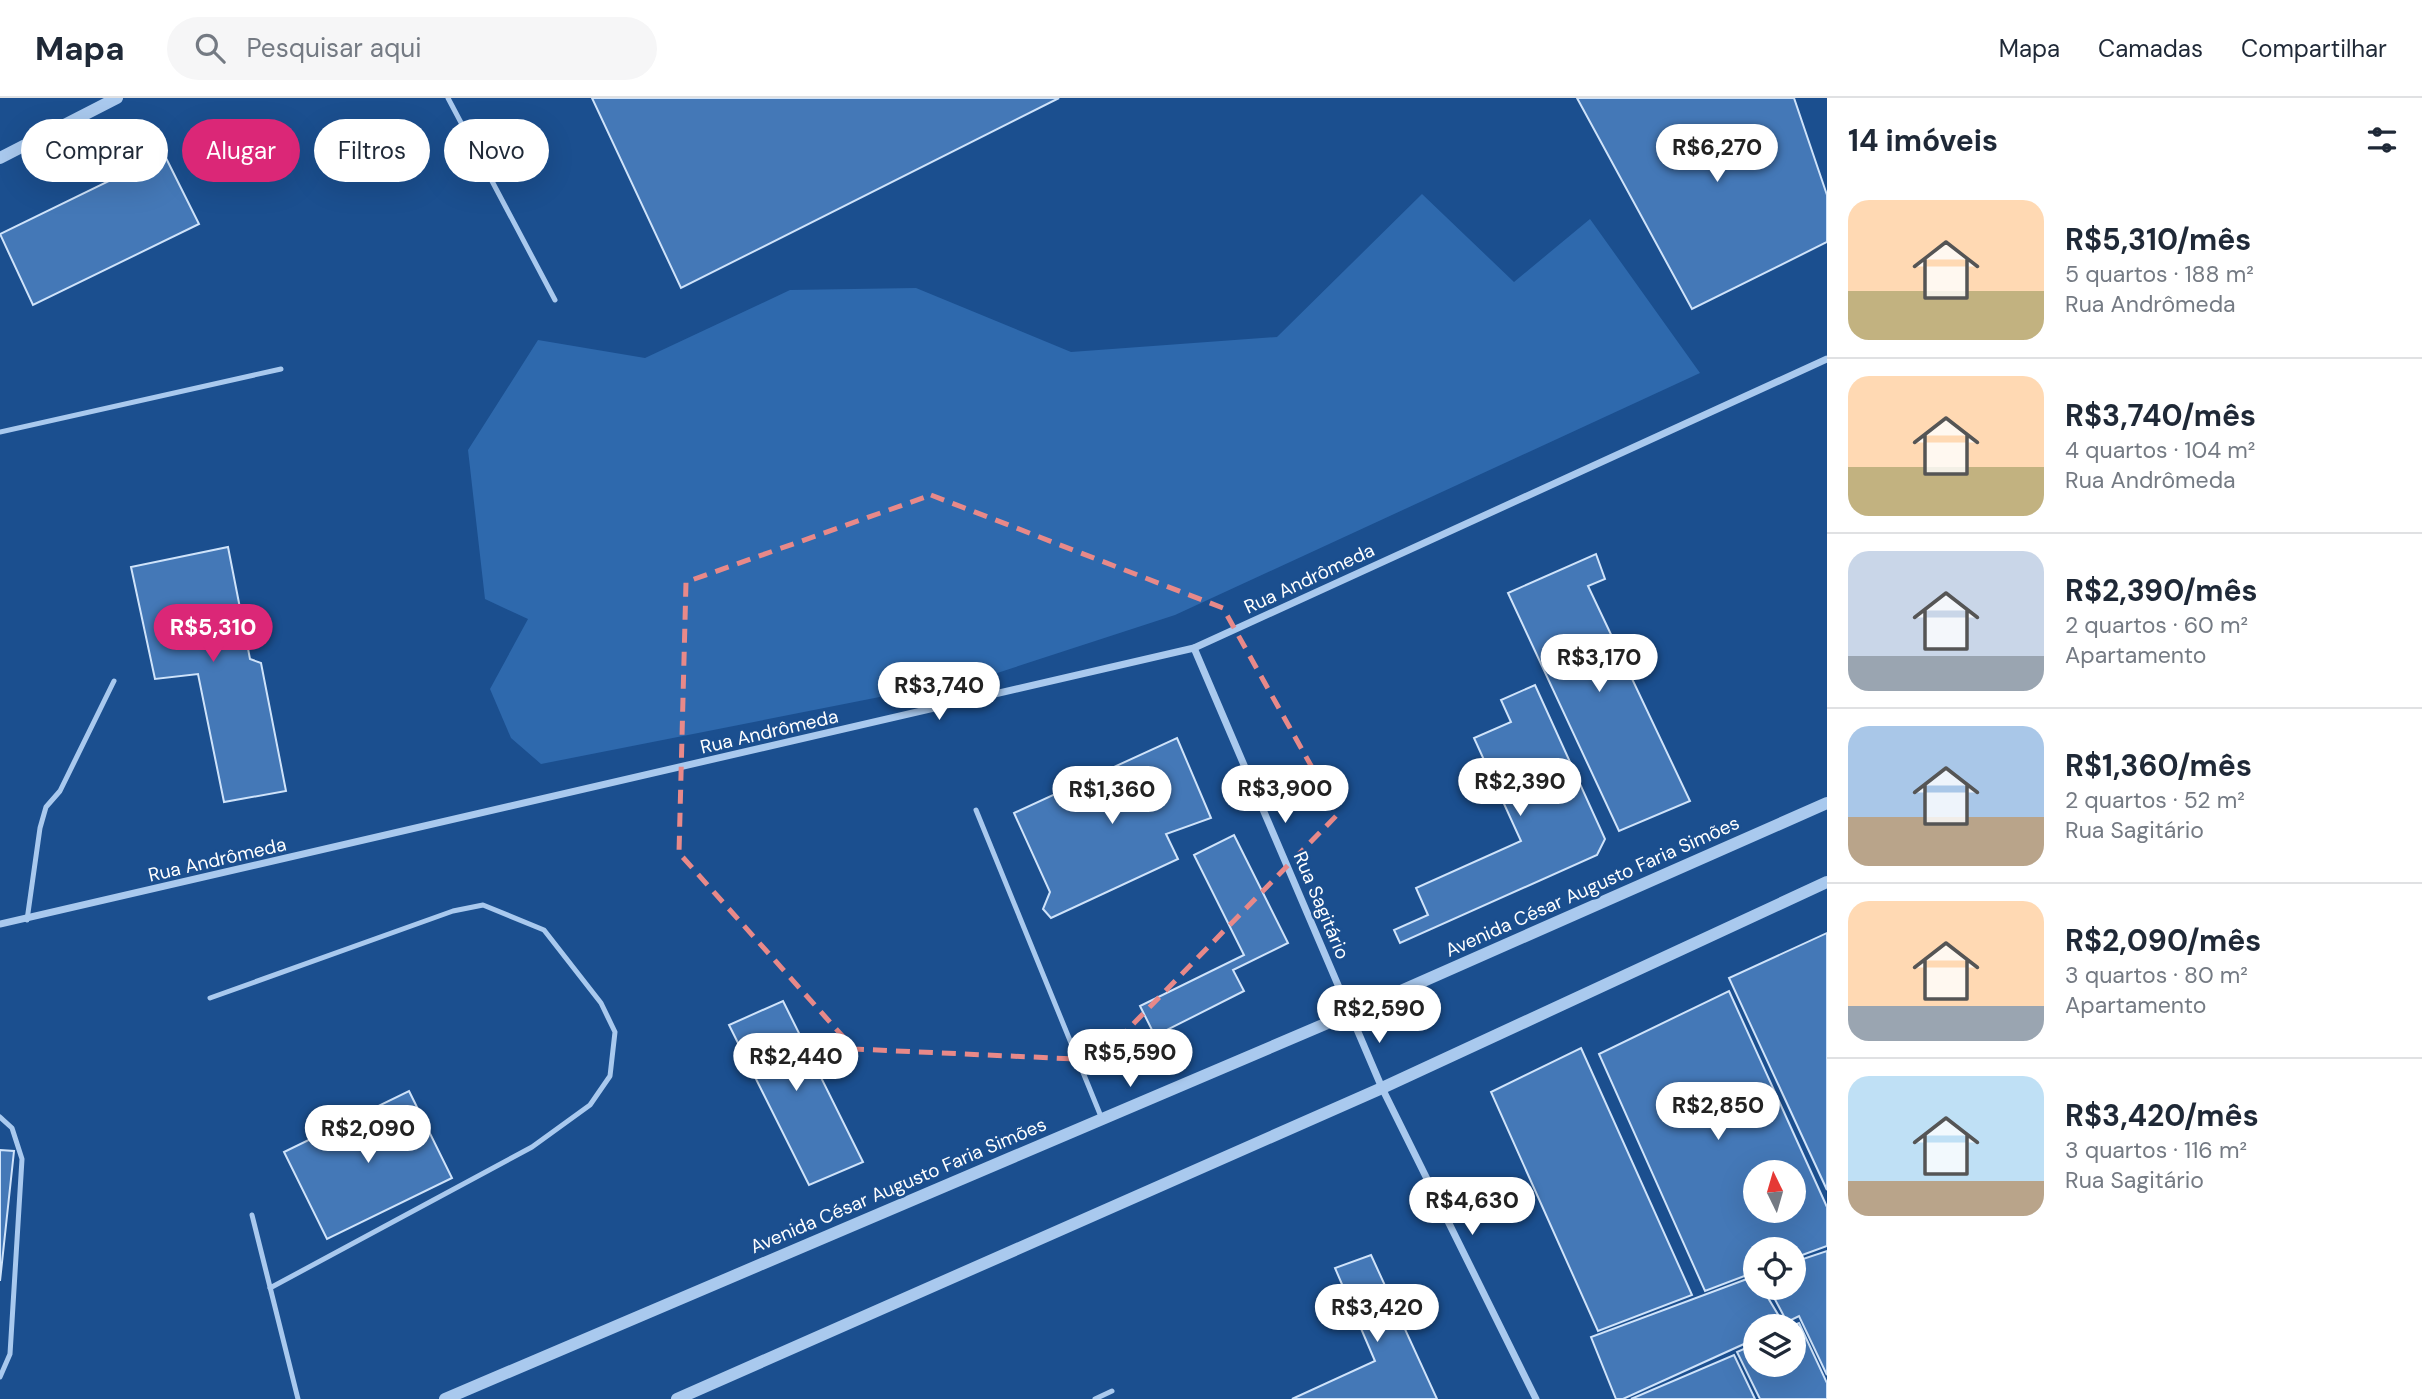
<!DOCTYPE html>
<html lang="pt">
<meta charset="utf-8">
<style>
:root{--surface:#fff;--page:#f6f6f7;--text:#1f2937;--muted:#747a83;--line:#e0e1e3;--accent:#db2777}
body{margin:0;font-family:"DM Sans",sans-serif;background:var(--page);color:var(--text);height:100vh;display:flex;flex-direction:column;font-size:26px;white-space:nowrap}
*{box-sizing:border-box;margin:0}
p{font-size:23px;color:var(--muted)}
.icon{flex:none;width:38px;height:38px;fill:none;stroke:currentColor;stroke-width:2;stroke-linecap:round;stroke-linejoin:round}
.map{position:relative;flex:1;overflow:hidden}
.side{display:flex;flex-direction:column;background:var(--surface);width:595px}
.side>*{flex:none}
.top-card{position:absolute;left:21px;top:21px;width:665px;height:63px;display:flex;gap:14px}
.needle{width:46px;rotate:355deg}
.buttons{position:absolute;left:1743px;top:1062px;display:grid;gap:14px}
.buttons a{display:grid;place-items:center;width:63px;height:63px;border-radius:50%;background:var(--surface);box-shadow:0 7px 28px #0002;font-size:35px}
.price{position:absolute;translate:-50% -60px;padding:0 16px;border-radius:24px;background:#fff;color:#222;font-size:23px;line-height:46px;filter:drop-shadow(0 2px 4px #0008)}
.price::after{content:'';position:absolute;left:50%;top:42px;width:21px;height:16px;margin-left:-10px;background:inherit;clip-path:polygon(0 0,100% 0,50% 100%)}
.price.on{background:var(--accent);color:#fff}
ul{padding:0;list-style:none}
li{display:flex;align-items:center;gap:21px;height:175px;padding:0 21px}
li+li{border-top:2px solid var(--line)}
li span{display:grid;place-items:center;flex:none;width:196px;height:140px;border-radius:21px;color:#555}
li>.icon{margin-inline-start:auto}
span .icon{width:84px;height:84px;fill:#fffc;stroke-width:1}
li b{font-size:30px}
h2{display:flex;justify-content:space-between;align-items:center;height:84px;padding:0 21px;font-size:30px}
.pill{padding:0 24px;border-radius:32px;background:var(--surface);box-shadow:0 7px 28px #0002;font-size:24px;line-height:63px}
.pill.on{background:var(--accent);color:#fff}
header{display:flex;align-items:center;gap:42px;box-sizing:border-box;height:98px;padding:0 35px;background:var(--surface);border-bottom:2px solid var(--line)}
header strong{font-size:33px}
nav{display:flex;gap:38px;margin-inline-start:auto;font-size:24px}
.search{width:490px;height:63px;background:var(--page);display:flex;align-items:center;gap:18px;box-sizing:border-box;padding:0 24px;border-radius:38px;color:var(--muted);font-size:26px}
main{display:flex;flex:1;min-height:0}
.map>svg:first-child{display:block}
.green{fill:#2e69ad}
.building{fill:#4478b7;stroke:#cfe3fa;stroke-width:2;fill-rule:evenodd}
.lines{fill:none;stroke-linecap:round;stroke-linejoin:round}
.service{stroke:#a9c9ee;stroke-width:5}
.minor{stroke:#a9c9ee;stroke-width:7}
.tertiary{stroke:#a9c9ee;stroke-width:12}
.marked{fill:none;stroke:#e88989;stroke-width:5;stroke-dasharray:14 9;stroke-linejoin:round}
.labels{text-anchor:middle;stroke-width:5;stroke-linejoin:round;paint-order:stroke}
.street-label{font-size:19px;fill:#fff;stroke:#1b4f8f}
</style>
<header>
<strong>Mapa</strong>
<div class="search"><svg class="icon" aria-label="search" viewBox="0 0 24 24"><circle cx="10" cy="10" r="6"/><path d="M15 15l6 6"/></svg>Pesquisar aqui</div>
<nav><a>Mapa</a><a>Camadas</a><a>Compartilhar</a></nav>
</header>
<main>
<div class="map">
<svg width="1827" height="1301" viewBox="0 0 1827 1301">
<rect width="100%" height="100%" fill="#1b4f8f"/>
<!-- green -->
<polygon class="green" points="1422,96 1514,184 1590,121 1700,275 1175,517 991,577 541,666 511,640 490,591 528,521 485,501 468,352 538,242 645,260 790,192 916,190 1071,254 1277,239"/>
<!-- building -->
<g class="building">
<polygon points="592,0 1059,0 681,190"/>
<polygon points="1577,0 1794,0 1827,97 1827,144 1692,211"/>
<polygon points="164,56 199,126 33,207 0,136"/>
<polygon points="228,449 250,561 261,565 286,693 224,704 198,576 155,581 131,469"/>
<polygon points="1596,456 1605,481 1588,488 1690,703 1619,733 1508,495"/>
<polygon points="1535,587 1605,741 1597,757 1400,845 1394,832 1428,817 1416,790 1521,743 1474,640 1511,624 1501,602"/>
<polygon points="1177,640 1211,720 1166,736 1178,761 1051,820 1043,811 1050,794 1014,715"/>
<polygon points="1234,737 1288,845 1233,872 1244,893 1155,938 1140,908 1244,857 1194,757"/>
<polygon points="1827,835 1827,1092 1729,880"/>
<path d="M1729,893l98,216v39l-33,12v-8h-39v22l-50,19 -106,-237zM1755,1074h39v39h-39z"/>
<polygon points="783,903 863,1064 809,1087 729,927"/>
<polygon points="1581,950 1692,1197 1598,1233 1491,994"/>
<polygon points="409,993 452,1080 327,1141 284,1054"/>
<polygon points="0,1052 14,1053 0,1183"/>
<polygon points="1827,1153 1827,1277 1799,1218 1787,1224 1769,1190 1794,1190 1794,1164"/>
<polygon points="1371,1157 1437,1301 1292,1301 1375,1263 1335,1170"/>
<polygon points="1755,1178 1755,1190 1762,1190 1785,1228 1755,1228 1755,1241 1623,1301 1616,1301 1591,1239"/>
<polygon points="1799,1225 1827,1285 1827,1301 1760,1301 1737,1254 1755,1246 1755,1267 1794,1267 1792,1228"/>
<polygon points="1734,1257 1755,1301 1631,1301"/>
</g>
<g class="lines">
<!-- service -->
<g class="service">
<polyline points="448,0 555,202"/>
<polyline points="0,334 281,271"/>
<polyline points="976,712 1102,1021"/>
<polyline points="27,822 40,730 46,709 60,693 114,583"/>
<polyline points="210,900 453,813 483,807 544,832 601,905 615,934 610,978 590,1007 532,1049 270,1190"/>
<polyline points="0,1019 12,1030 22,1061 10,1256 0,1279"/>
<polyline points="252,1117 298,1301"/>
<polyline points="1095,1301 1112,1293"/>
</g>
<!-- minor -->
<g class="minor">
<polyline points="1194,550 1382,990 1536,1301"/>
<polyline points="0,826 1194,550 1827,261"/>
</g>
<!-- tertiary -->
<g class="tertiary">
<polyline points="0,60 117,0"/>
<polyline points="445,1301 1351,915 1827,705"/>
<polyline points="677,1301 1382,990 1827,784"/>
</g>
</g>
<!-- marked area -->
<path class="marked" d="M931,397l292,113 115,206 -240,246 -244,-11 -175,-196 7,-271z"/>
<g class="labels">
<!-- street labels -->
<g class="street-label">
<text transform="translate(1309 480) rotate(-25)" y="7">Rua Andrômeda</text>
<text transform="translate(769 633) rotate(-13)" y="7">Rua Andrômeda</text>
<text transform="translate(217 761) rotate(-13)" y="7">Rua Andrômeda</text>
<text transform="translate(1592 788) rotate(-24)" y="7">Avenida César Augusto Faria Simões</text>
<text transform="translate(1322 807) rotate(67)" y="7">Rua Sagitário</text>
<text transform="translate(898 1087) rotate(-23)" y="7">Avenida César Augusto Faria Simões</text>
</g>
</g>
</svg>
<div class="buttons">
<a><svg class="needle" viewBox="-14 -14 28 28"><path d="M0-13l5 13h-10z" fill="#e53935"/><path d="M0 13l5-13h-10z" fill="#747a83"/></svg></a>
<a><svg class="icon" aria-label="locate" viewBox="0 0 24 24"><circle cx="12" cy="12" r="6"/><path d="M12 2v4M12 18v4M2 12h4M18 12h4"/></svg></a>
<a><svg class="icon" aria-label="layers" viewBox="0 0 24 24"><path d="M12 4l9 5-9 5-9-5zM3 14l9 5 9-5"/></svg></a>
</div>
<b class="price" style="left:1717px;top:86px">R$6,270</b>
<b class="price on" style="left:213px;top:566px">R$5,310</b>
<b class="price" style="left:1599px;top:596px">R$3,170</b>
<b class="price" style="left:939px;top:624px">R$3,740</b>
<b class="price" style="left:1520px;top:720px">R$2,390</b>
<b class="price" style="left:1285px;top:727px">R$3,900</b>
<b class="price" style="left:1112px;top:728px">R$1,360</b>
<b class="price" style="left:1379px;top:947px">R$2,590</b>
<b class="price" style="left:1130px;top:991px">R$5,590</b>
<b class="price" style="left:796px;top:995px">R$2,440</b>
<b class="price" style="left:1718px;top:1044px">R$2,850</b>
<b class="price" style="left:368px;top:1067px">R$2,090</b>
<b class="price" style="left:1472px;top:1139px">R$4,630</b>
<b class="price" style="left:1377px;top:1246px">R$3,420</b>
<div class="top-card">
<a class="pill">Comprar</a>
<a class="pill on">Alugar</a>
<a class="pill">Filtros</a>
<a class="pill">Novo</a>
</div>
</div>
<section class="side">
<h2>14 imóveis<svg class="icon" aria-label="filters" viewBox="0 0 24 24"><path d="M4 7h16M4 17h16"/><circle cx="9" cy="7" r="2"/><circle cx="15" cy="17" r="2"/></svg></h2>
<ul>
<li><span style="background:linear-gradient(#ffd9b3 65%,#c2b280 0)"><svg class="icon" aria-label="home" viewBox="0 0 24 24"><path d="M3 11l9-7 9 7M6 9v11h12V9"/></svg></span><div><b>R$5,310/mês</b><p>5 quartos · 188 m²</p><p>Rua Andrômeda</p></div></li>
<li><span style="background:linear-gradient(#ffd9b3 65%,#c2b280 0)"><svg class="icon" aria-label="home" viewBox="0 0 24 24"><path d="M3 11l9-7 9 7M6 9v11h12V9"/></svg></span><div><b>R$3,740/mês</b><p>4 quartos · 104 m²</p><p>Rua Andrômeda</p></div></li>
<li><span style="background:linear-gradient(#c9d6e8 75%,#9aa5b1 0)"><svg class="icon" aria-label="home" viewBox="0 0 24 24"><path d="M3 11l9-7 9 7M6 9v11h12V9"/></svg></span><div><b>R$2,390/mês</b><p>2 quartos · 60 m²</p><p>Apartamento</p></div></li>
<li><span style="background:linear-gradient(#a9c7e8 65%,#b9a48a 0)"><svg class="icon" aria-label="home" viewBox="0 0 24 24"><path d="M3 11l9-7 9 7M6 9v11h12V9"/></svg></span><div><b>R$1,360/mês</b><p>2 quartos · 52 m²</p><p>Rua Sagitário</p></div></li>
<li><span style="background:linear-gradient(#ffd9b3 75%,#9aa5b1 0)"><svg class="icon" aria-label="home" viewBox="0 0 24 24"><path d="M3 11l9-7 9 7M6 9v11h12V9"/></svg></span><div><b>R$2,090/mês</b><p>3 quartos · 80 m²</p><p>Apartamento</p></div></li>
<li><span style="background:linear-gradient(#bfe0f5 75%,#b9a48a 0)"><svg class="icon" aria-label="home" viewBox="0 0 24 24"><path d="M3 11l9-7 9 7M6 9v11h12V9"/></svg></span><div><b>R$3,420/mês</b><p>3 quartos · 116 m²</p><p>Rua Sagitário</p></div></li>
</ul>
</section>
</main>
